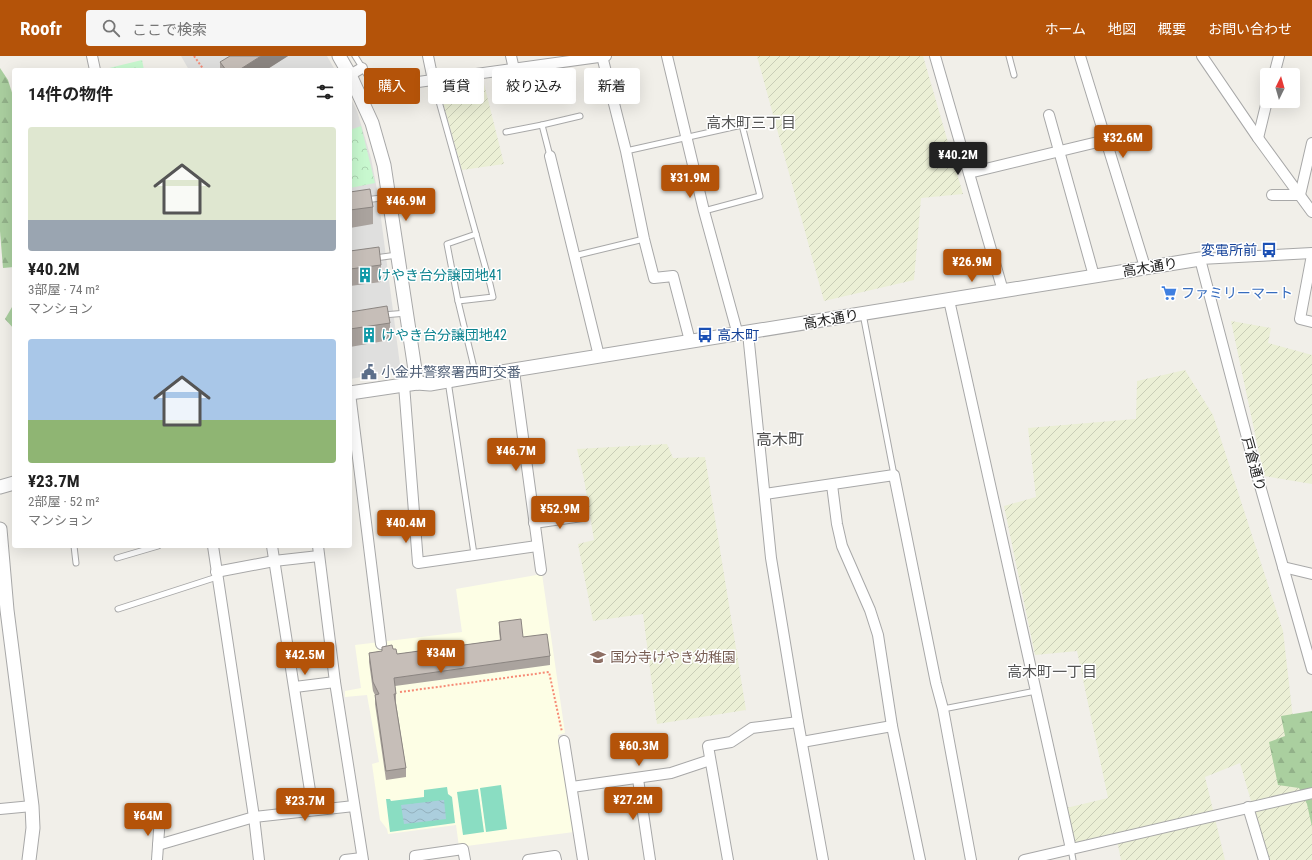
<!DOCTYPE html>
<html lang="ja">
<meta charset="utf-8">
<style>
:root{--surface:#fff;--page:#f6f6f6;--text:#222;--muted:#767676;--accent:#b45309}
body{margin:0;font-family:"Roboto Condensed","Noto Sans JP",sans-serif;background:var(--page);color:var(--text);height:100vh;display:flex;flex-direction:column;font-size:15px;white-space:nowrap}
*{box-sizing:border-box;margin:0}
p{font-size:13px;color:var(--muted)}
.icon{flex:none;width:22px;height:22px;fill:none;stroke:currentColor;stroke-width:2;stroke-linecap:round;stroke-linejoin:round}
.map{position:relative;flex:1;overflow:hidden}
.drawer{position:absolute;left:12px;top:12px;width:340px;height:480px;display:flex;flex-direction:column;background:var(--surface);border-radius:4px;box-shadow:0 4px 16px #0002}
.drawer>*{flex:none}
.top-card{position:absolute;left:364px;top:12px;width:380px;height:36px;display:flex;gap:8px}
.needle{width:26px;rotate:5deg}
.tools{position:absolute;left:1260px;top:12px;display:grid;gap:8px}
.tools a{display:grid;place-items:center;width:40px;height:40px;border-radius:4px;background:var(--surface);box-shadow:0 4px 16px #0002;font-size:20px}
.price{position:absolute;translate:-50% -34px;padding:0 9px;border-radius:4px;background:var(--accent);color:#fff;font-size:13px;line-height:26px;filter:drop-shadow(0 1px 2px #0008)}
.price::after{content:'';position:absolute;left:50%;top:24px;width:12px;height:9px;margin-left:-6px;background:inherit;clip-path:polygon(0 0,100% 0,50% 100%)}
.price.active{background:#222;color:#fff}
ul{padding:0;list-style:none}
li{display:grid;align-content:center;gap:8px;height:212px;padding:0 16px}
li span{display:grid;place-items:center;height:124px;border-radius:4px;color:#555}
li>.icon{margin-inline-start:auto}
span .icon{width:72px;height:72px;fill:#fffc;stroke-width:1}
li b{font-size:17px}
h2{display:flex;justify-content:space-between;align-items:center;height:48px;padding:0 16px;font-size:17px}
.tag{padding:0 14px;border-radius:4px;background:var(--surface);box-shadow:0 4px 16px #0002;font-size:14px;line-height:36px}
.tag.active{background:var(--accent);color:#fff}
header{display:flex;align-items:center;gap:24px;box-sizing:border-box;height:56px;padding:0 20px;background:var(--accent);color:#fff}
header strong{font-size:19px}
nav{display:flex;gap:22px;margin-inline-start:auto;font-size:14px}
.search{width:280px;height:36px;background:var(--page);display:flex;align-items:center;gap:10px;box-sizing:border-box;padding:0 14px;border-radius:4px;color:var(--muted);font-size:15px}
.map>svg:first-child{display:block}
.residential{fill:#dfdfde}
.education{fill:#fdfee5}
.farmland{fill:url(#farmland-furrows)}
.forest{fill:url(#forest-firs)}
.park{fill:url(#park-crowns)}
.pitch{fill:#8addc2}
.water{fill:url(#water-waves)}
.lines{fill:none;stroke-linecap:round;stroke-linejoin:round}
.service-casing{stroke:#a8a8a8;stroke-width:7}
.minor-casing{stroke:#a8a8a8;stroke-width:12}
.tertiary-casing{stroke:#a8a8a8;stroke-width:15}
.path{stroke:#f68a75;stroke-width:2;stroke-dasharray:2 2;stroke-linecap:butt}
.service{stroke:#fff;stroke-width:5}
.minor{stroke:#fff;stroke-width:10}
.tertiary{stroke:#fff;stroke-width:13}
.wall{fill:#aaa39e}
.shaded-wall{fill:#8b8581}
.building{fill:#c6beb8;stroke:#8b8581}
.labels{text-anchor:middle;stroke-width:3;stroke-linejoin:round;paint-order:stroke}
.transit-label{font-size:14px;fill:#164399;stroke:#fff;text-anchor:end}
.street-label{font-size:14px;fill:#212121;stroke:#fff}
.culture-label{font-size:14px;fill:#0d838f;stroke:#fff;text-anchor:start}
.shop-label{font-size:14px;fill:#366cbe;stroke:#fff;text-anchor:start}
.service-label{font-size:14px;fill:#4e5e75;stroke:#fff;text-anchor:start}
.education-label{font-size:14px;fill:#785e54;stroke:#fff;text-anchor:start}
.neighbourhood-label{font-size:15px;fill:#545454;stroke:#fff}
.quarter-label{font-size:16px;fill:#545454;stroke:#fff}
</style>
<header>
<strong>Roofr</strong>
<div class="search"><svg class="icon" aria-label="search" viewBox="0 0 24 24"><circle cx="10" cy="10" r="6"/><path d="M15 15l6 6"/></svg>ここで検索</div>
<nav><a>ホーム</a><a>地図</a><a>概要</a><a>お問い合わせ</a></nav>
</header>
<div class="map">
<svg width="1312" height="804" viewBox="0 0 1312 804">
<defs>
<pattern id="farmland-furrows" width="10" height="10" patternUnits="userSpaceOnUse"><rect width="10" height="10" fill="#ebefd5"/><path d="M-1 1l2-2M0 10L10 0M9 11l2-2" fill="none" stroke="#c9cdb7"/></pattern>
<pattern id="forest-firs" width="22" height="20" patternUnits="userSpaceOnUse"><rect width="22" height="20" fill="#aacf9f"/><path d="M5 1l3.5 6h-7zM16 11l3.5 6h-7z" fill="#92b189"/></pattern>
<pattern id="park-crowns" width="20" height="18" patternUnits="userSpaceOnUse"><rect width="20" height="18" fill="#c8f8cf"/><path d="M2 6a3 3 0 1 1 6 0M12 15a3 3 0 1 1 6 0" fill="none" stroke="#acd4b1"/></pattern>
<pattern id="water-waves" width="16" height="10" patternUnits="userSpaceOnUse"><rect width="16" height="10" fill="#abcedd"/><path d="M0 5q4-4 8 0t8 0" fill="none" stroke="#93b1bd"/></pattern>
</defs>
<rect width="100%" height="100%" fill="#f1efe9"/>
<!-- residential -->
<g class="residential">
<polygon points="181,0 327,0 335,14 189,14"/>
<polygon points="350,41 357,55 371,102 378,139 400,309 398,315 350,323"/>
</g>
<!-- education -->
<polygon class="education" points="542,518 565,677 558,679 574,776 459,791 456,769 388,778 387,773 380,764 372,708 379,706 367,639 345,641 345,635 361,632 355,589 462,576 456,533"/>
<!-- farmland -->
<g class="farmland">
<polygon points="757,0 923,0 963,138 921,142 914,224 824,245"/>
<polygon points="482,20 504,108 462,114 438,29 440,26"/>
<polygon points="1231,265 1271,272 1268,287 1312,299 1312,428 1264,420"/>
<polygon points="1185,314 1213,359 1283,575 1299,715 1312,765 1312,804 1268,804 1240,707 1205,721 1225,804 1121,804 1116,779 1075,789 1066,752 1108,742 1077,595 1035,599 1004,450 1036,441 1028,372 1136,363 1137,325"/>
<polygon points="667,388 673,402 705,401 746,654 657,668 643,558 593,565 578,488 594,484 584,423 577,393"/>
</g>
<!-- forest -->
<g class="forest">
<polygon points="0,12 8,24 14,43 14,211 3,212 0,175"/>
<polygon points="14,250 14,273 5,263 12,251"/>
<polygon points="1312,655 1312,771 1307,748 1299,732 1278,729 1269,686 1285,680 1281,660"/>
</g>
<!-- park -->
<g class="park">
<polygon points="142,4 144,14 106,14 105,13"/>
<polygon points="361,70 375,127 350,132 350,74"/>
</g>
<!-- pitch -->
<g class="pitch">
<polygon points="501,729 507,773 486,776 480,732"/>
<polygon points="447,731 448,738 452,741 455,767 390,776 386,743 390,743 391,745 424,741 424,734"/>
<polygon points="478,733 484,776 463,779 457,736"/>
</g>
<!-- water -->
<polygon class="water" points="444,744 446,763 404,768 401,749"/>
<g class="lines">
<defs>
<g id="service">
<polyline points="355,0 375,32"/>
<polyline points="1009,0 1014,19"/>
<polyline points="433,24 490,228 493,241 458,245"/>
<polyline points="506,76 542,69"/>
<polyline points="626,95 742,69 760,140 704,155"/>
<polyline points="550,100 542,69 580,60"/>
<polyline points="365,144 389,141"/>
<polyline points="574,200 644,183"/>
<polyline points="375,202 397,199"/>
<polyline points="863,258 894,419"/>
<polyline points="383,259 407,257"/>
<polyline points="476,320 458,245 447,188 476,178"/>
<polyline points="448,325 474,498"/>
<polyline points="74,490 76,507"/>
<polyline points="117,502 158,490"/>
<polyline points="118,553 217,521"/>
<polyline points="943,653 1036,635"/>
<polyline points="1071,793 1073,804"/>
</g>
<g id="minor">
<polyline points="92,0 95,14"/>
<polyline points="428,0 433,24"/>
<polyline points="511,0 514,13"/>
<polyline points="602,0 626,95 644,183 654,222 673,220 690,285"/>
<polyline points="667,0 704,155 738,279"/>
<polyline points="935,0 1003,235"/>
<polyline points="1080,0 1145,211"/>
<polyline points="1202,0 1258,82 1312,156"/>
<polyline points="350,19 362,12"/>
<polyline points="1274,19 1279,0"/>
<polyline points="375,32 606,0"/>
<polyline points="1049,59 1094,220"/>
<polyline points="1258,82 1267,45"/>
<polyline points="550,100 599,300"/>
<polyline points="969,117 1106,84"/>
<polyline points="1272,139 1300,139"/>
<polyline points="1300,139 1312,87"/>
<polyline points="1312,197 1200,203 1255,412 1312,613"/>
<polyline points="1312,199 1300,263 1312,266"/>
<polyline points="949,244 1071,793"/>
<polyline points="748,277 771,502 798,666 823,804"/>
<polyline points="514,315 541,514"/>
<polyline points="404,329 418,507 537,490"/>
<polyline points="350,337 381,588"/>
<polyline points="832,429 837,468 842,490 870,554 878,579 892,670 920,804"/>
<polyline points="765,438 894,419 936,627 943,653 971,804"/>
<polyline points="534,467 582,460"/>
<polyline points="213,490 254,761 259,804"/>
<polyline points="272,490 313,754"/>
<polyline points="318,490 335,626 363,804"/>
<polyline points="1283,511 1312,518"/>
<polyline points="216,516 274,505 319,500"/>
<polyline points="295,631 335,626"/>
<polyline points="564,685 583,804"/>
<polyline points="802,686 892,670"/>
<polyline points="638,723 650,804"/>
<polyline points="572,731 671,717 710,704"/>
<polyline points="1248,751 1264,804"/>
<polyline points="0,753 32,750"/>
<polyline points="158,789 254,761 354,750"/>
<polyline points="157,804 160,760"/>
<polyline points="345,804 362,802"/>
<polyline points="415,804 415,800 463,793 465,804"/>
<polyline points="528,804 555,800 556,804"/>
<polyline points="728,804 708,690 731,686 752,672 798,666"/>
<polyline points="1024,804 1312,737"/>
</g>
<g id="tertiary">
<polyline points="339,0 347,14"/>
<polyline points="350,19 372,67 384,109 417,327"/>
<polyline points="350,337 417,327 430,328 476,320 1200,203"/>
<polyline points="0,431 14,427"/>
<polyline points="0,473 7,554 32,750 33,772 29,804"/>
</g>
</defs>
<!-- service casing -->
<use href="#service" class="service-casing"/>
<!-- minor casing -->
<use href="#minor" class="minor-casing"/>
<!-- tertiary casing -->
<use href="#tertiary" class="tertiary-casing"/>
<!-- path -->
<g class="path">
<polyline points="194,0 204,14"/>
<polyline points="400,636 549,616 562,676"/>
</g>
<!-- service -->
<use href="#service" class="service"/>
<!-- minor -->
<use href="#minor" class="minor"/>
<!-- tertiary -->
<use href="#tertiary" class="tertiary"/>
</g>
<!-- wall -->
<g class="wall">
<polygon points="288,0 266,14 220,14 220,6"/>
<polygon points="350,136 373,151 373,168 350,172"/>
<polygon points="350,195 381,209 381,226 350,230"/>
<polygon points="350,256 390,267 390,284 350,291"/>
<polygon points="499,566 523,581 550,600 550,609 395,630 396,638 396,647 406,712 406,721 386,724 375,648 375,639 373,635 369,606 369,597 382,595 382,591 393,593 397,598 500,584 499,575"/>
</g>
<!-- shaded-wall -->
<polygon class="shaded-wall" points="261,0 288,0 266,14 239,14"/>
<!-- building -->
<g class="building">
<polygon points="230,0 261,0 239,14 226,14 220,6"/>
<polygon points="370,133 373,151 350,154 350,136"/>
<polygon points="379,191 381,209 350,213 350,195"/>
<polygon points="387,250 390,267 350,273 350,256"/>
<polygon points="521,563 523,581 547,578 550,600 394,622 396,638 394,638 406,712 386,715 375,639 379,638 373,626 369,597 382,595 382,591 392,589 393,593 396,593 397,598 501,584 499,566"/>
</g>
<!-- icons -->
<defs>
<symbol id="bus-bare" viewBox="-9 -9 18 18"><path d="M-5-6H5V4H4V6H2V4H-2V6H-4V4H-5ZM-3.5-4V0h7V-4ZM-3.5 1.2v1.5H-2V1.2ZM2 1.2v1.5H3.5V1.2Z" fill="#1a4fb4" stroke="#fff" stroke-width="2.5" paint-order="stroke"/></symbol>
<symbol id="building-bare" viewBox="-9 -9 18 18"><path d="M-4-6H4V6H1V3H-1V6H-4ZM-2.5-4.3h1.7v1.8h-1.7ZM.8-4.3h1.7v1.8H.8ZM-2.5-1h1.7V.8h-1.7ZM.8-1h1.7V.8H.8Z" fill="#0f9aa8" stroke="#fff" stroke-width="2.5" paint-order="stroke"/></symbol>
<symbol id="supermarket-bare" viewBox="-9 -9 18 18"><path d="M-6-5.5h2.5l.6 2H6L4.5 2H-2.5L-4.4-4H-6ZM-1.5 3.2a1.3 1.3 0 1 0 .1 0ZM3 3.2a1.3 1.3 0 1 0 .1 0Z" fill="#3f7fe0" stroke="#fff" stroke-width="2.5" paint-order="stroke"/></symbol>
<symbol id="civic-bare" viewBox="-9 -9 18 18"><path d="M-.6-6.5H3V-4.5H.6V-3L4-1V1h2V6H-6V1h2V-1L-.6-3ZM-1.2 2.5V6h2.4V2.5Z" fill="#5c6f8a" stroke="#fff" stroke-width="2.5" paint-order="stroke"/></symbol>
<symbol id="school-bare" viewBox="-9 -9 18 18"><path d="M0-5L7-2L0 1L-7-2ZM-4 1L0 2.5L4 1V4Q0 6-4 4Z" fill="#8d6e63" stroke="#fff" stroke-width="2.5" paint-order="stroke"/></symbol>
</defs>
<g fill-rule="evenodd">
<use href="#bus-bare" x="1258" y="183" width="22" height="22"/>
<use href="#building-bare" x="354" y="208" width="22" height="22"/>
<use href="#supermarket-bare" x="1158" y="226" width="22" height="22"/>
<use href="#building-bare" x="358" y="268" width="22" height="22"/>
<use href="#bus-bare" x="694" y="268" width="22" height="22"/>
<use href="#civic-bare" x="358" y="305" width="22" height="22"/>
<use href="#school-bare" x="587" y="590" width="22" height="22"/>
</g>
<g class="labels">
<!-- transit labels -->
<g class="transit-label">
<text x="1257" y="199">変電所前</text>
<text x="717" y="284" text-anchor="start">高木町</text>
</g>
<!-- street labels -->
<g class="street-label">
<text transform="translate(1150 211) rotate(-9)" y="5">高木通り</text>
<text transform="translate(831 263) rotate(-10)" y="5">高木通り</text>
<text transform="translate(1254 408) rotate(75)" y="5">戸倉通り</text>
</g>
<!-- culture labels -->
<g class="culture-label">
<text x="377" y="224">けやき台分譲団地41</text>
<text x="381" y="284">けやき台分譲団地42</text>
</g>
<!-- shop labels -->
<g class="shop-label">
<text x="1181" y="242">ファミリーマート</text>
</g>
<!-- service labels -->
<g class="service-label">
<text x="381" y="321">小金井警察署西町交番</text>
</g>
<!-- education labels -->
<g class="education-label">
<text x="610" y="606">国分寺けやき幼稚園</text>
</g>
<!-- neighbourhood labels -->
<g class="neighbourhood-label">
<text x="751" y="72">高木町三丁目</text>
<text x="1052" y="621">高木町一丁目</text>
</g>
<!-- quarter labels -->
<g class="quarter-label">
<text x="780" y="389">高木町</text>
</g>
</g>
</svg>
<div class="tools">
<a><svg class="needle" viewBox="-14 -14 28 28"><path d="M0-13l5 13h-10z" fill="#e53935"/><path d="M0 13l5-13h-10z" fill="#767676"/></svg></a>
</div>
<b class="price" style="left:1123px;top:103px">¥32.6M</b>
<b class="price active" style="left:958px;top:120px">¥40.2M</b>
<b class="price" style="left:690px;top:143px">¥31.9M</b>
<b class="price" style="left:406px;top:166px">¥46.9M</b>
<b class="price" style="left:972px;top:227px">¥26.9M</b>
<b class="price" style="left:516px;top:416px">¥46.7M</b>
<b class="price" style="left:560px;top:474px">¥52.9M</b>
<b class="price" style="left:406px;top:488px">¥40.4M</b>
<b class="price" style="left:441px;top:618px">¥34M</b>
<b class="price" style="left:305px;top:620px">¥42.5M</b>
<b class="price" style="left:639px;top:711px">¥60.3M</b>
<b class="price" style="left:633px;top:765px">¥27.2M</b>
<b class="price" style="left:305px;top:766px">¥23.7M</b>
<b class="price" style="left:148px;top:781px">¥64M</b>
<div class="top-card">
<a class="tag active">購入</a>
<a class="tag">賃貸</a>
<a class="tag">絞り込み</a>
<a class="tag">新着</a>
</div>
<section class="drawer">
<h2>14件の物件<svg class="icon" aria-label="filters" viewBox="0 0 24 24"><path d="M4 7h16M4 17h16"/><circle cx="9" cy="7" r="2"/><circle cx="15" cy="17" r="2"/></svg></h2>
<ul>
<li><span style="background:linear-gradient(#dfe7d0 75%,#9aa5b1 0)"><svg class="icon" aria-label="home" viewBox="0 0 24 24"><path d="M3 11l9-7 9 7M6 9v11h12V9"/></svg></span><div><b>¥40.2M</b><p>3部屋 · 74 m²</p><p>マンション</p></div></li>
<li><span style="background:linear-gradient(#a9c7e8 65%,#8fb573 0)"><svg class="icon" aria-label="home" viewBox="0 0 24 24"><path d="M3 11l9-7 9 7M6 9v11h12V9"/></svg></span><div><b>¥23.7M</b><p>2部屋 · 52 m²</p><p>マンション</p></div></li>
</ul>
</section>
</div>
